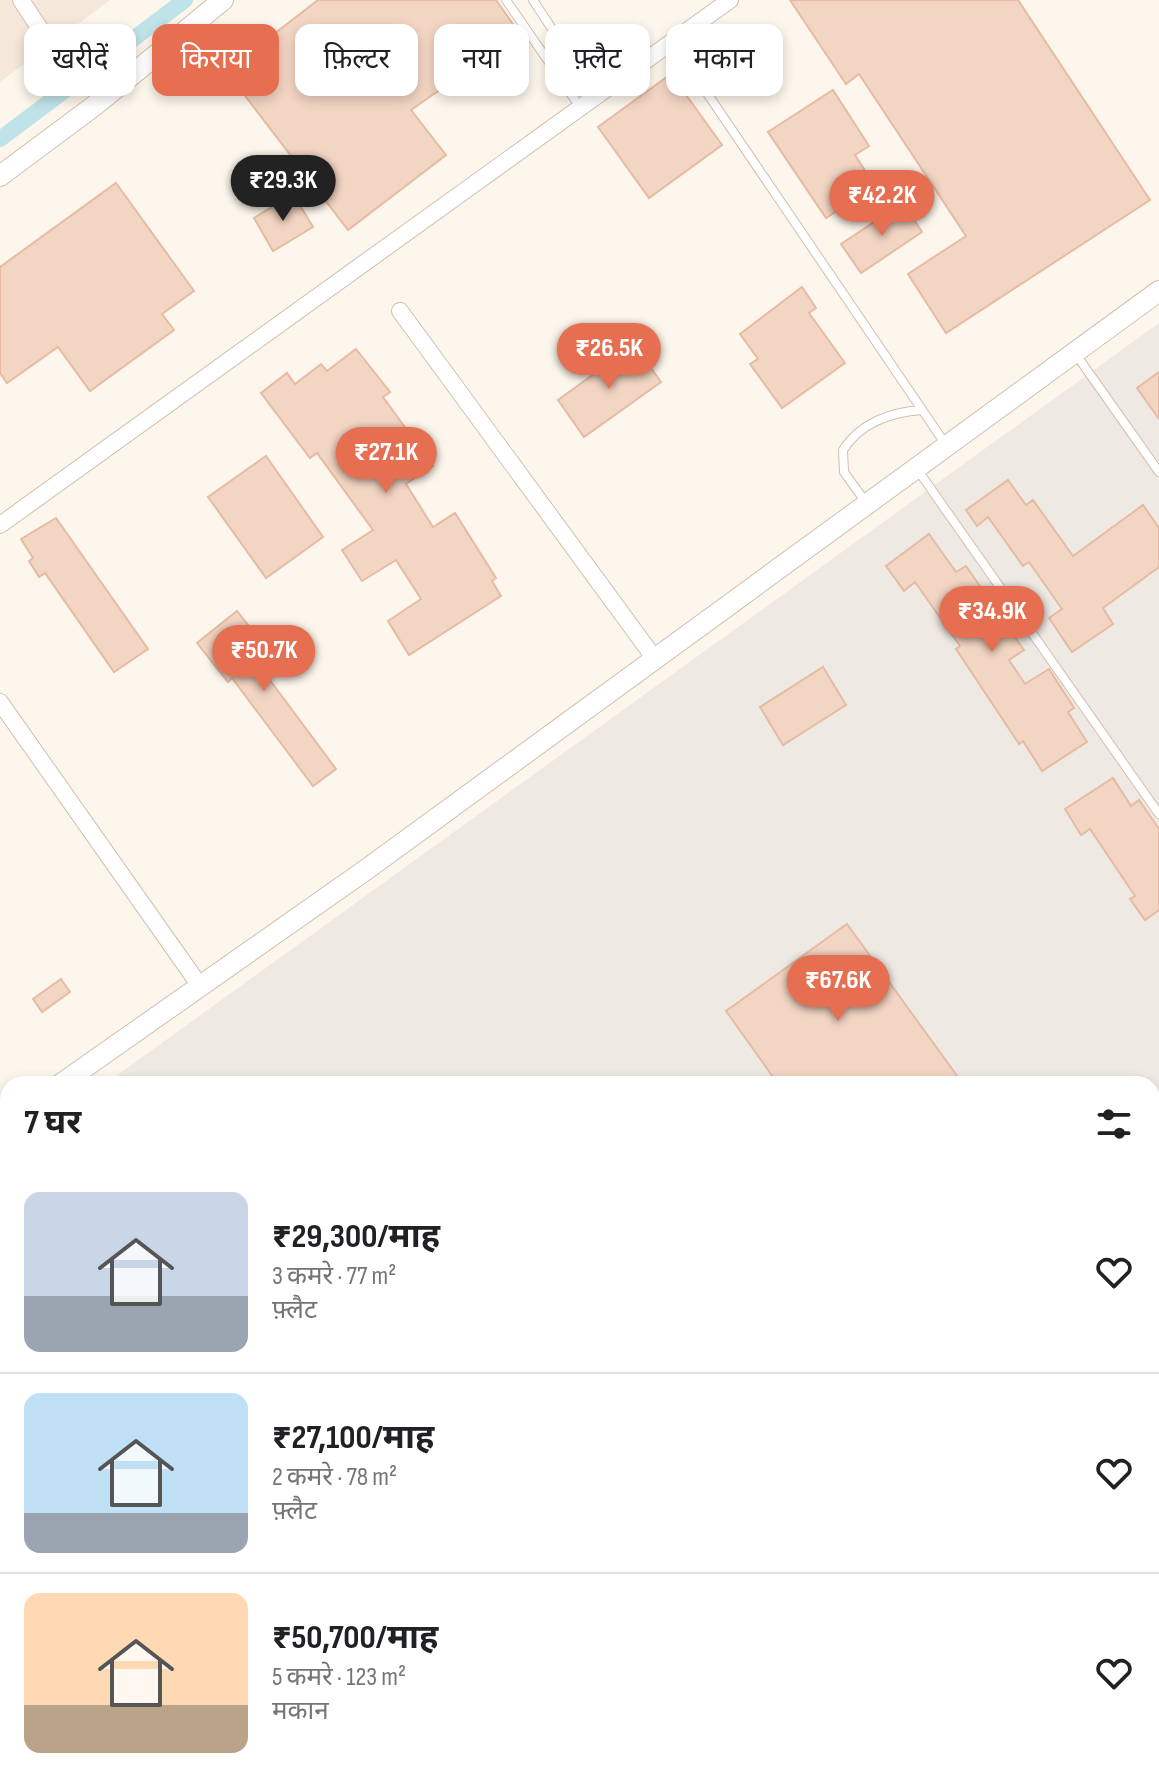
<!DOCTYPE html>
<html lang="hi">
<meta charset="utf-8">
<style>
:root{--surface:#fff;--page:#f6f6f6;--text:#202124;--muted:#757577;--line:#e0e0e0;--accent:#e76f51}
body{margin:0;font-family:"Sofia Sans Condensed","Noto Sans Devanagari",sans-serif;background:var(--page);color:var(--text);height:100vh;display:flex;flex-direction:column;font-size:30px;white-space:nowrap}
*{box-sizing:border-box;margin:0}
p{font-size:26px;color:var(--muted)}
.icon{flex:none;width:44px;height:44px;fill:none;stroke:currentColor;stroke-width:2;stroke-linecap:round;stroke-linejoin:round}
.map{position:relative;flex:1;overflow:hidden}
.details{position:absolute;left:0px;top:1076px;width:1160px;height:714px;display:flex;flex-direction:column;background:var(--surface);border-radius:24px 24px 0 0;box-shadow:0 4px 12px #0003}
.details>*{flex:none}
.banner{position:absolute;left:24px;top:24px;width:1112px;height:72px;display:flex;gap:16px}
.price{position:absolute;translate:-50% -68px;padding:0 18px;border-radius:28px;background:var(--accent);color:#fff;font-size:26px;line-height:52px;filter:drop-shadow(0 2px 4px #0008)}
.price::after{content:'';position:absolute;left:50%;top:48px;width:24px;height:18px;margin-left:-12px;background:inherit;clip-path:polygon(0 0,100% 0,50% 100%)}
.price.active{background:#222;color:#fff}
ul{padding:0;list-style:none}
li{display:flex;align-items:center;gap:24px;height:200px;padding:0 24px}
li+li{border-top:2px solid var(--line)}
li span{display:grid;place-items:center;flex:none;width:224px;height:160px;border-radius:16px;color:#555}
li>.icon{margin-inline-start:auto}
span .icon{width:96px;height:96px;fill:#fffc;stroke-width:1}
li b{font-size:34px}
h2{display:flex;justify-content:space-between;align-items:center;height:96px;padding:0 24px;font-size:34px}
.tag{padding:0 28px;border-radius:16px;background:var(--surface);box-shadow:0 4px 12px #0003;font-size:28px;line-height:72px}
.tag.active{background:var(--accent);color:#fff}
.map>svg:first-child{display:block}
.residential{fill:#f5e8da}
.industrial{fill:#efe9e4}
.lines{fill:none;stroke-linecap:round;stroke-linejoin:round}
.canal{stroke:#bfe3e8;stroke-width:16}
.building{fill:#f3d5c3;stroke:#e6bba3;stroke-width:2}
.service-casing{stroke:#d1beb0;stroke-width:10}
.minor-casing{stroke:#d1beb0;stroke-width:18}
.tertiary-casing{stroke:#d1beb0;stroke-width:22}
.service{stroke:#fff;stroke-width:8}
.minor{stroke:#fff;stroke-width:16}
.tertiary{stroke:#fff;stroke-width:20}
</style>
<div class="map">
<svg width="1159" height="1789" viewBox="0 0 1159 1789">
<rect width="100%" height="100%" fill="#fdf6ec"/>
<!-- residential -->
<polygon class="residential" points="0,0 110,0 0,82"/>
<!-- industrial -->
<g class="industrial">
<polygon points="1159,323 1159,1789 473,1789 469,1782 1152,1782 1152,1084 105,1084"/>
<polygon points="0,1282 8,1293 8,1782 361,1782 366,1789 0,1789"/>
</g>
<g class="lines">
<!-- canal -->
<polyline class="canal" points="0,139 185,0"/>
</g>
<!-- building -->
<g class="building">
<polygon points="318,0 496,0 520,34 411,110 446,155 348,230 226,71"/>
<polygon points="790,0 1018,0 1150,200 946,333 908,274 966,236 859,74 846,84"/>
<polygon points="671,74 722,145 649,198 598,127"/>
<polygon points="833,90 869,146 855,155 875,186 826,218 768,132"/>
<polygon points="116,183 194,291 162,314 174,330 90,391 58,347 7,383 0,373 0,267"/>
<polygon points="293,194 313,227 273,251 254,218"/>
<polygon points="903,203 922,232 861,273 841,244"/>
<polygon points="802,287 816,308 809,313 845,363 782,408 750,364 758,359 740,334"/>
<polygon points="634,345 661,382 584,437 558,400"/>
<polygon points="356,349 390,392 383,397 433,466 406,484 433,527 455,513 496,578 492,581 501,596 409,655 388,621 421,599 396,560 362,581 342,550 373,530 317,453 310,458 261,393 287,373 295,384 321,364 327,371"/>
<polygon points="1159,372 1159,419 1137,388"/>
<polygon points="266,456 323,537 266,578 208,497"/>
<polygon points="1008,480 1026,505 1033,500 1073,556 1143,505 1159,528 1159,567 1103,608 1113,624 1072,652 1049,618 1062,609 1029,562 1023,566 988,517 977,526 966,510"/>
<polygon points="56,518 148,649 114,672 45,573 39,577 29,561 33,558 21,539"/>
<polygon points="929,534 956,572 966,566 1024,650 1009,660 1025,684 1049,669 1074,708 1068,712 1087,742 1042,771 1023,741 1019,744 956,649 960,646 915,582 904,591 886,566"/>
<polygon points="237,611 268,650 255,660 336,769 313,786 232,678 228,682 197,643"/>
<polygon points="823,667 846,705 783,745 760,707"/>
<polygon points="1113,778 1131,806 1139,800 1159,829 1159,910 1145,920 1130,899 1135,896 1090,829 1081,835 1065,809"/>
<polygon points="847,924 963,1084 778,1084 726,1011"/>
<polygon points="61,979 70,992 42,1012 33,999"/>
</g>
<g class="lines">
<defs>
<g id="service">
<polyline points="506,0 580,107"/>
<polyline points="533,0 596,96"/>
<polyline points="673,43 946,445"/>
<polyline points="1075,353 1159,472"/>
<polyline points="917,469 1159,814"/>
<path d="M867,504l-23,-32 -1,-22c17,-27 48,-38 79,-40"/>
<polyline points="0,1687 8,1681"/>
<polyline points="0,1754 8,1766"/>
<polyline points="20,1782 25,1789"/>
<polyline points="127,1782 132,1789"/>
<polyline points="259,1782 264,1789"/>
<polyline points="948,1782 953,1789"/>
<polyline points="1135,1782 1140,1789"/>
<polyline points="92,1789 101,1782"/>
</g>
<g id="minor">
<polyline points="21,0 44,35"/>
<polyline points="400,311 655,659"/>
<polyline points="0,525 730,0"/>
<polyline points="0,702 200,986"/>
<polyline points="1152,1285 1159,1280"/>
</g>
<g id="tertiary">
<polyline points="0,176 94,106 223,0"/>
<polyline points="61,1084 367,869 1159,291"/>
<polyline points="0,1126 8,1121"/>
<polyline points="0,1164 8,1175"/>
<polyline points="0,1206 8,1217"/>
<polyline points="413,1782 418,1789"/>
<polyline points="442,1782 447,1789"/>
</g>
</defs>
<!-- service casing -->
<use href="#service" class="service-casing"/>
<!-- minor casing -->
<use href="#minor" class="minor-casing"/>
<!-- tertiary casing -->
<use href="#tertiary" class="tertiary-casing"/>
<!-- service -->
<use href="#service" class="service"/>
<!-- minor -->
<use href="#minor" class="minor"/>
<!-- tertiary -->
<use href="#tertiary" class="tertiary"/>
</g>
</svg>
<b class="price active" style="left:283px;top:223px">₹29.3K</b>
<b class="price" style="left:882px;top:238px">₹42.2K</b>
<b class="price" style="left:609px;top:391px">₹26.5K</b>
<b class="price" style="left:386px;top:495px">₹27.1K</b>
<b class="price" style="left:992px;top:654px">₹34.9K</b>
<b class="price" style="left:264px;top:693px">₹50.7K</b>
<b class="price" style="left:838px;top:1023px">₹67.6K</b>
<div class="banner">
<a class="tag">खरीदें</a>
<a class="tag active">किराया</a>
<a class="tag">फ़िल्टर</a>
<a class="tag">नया</a>
<a class="tag">फ़्लैट</a>
<a class="tag">मकान</a>
</div>
<section class="details">
<h2>7 घर<svg class="icon" aria-label="filters" viewBox="0 0 24 24"><path d="M4 7h16M4 17h16"/><circle cx="9" cy="7" r="2"/><circle cx="15" cy="17" r="2"/></svg></h2>
<ul>
<li><span style="background:linear-gradient(#c9d6e8 65%,#9aa5b1 0)"><svg class="icon" aria-label="home" viewBox="0 0 24 24"><path d="M3 11l9-7 9 7M6 9v11h12V9"/></svg></span><div><b>₹29,300/माह</b><p>3 कमरे · 77 m²</p><p>फ़्लैट</p></div><svg class="icon" aria-label="heart" viewBox="0 0 24 24"><path d="M12 20l-8-8c-3-5 5-10 8-4 3-6 11-1 8 4z"/></svg></li>
<li><span style="background:linear-gradient(#bfe0f5 75%,#9aa5b1 0)"><svg class="icon" aria-label="home" viewBox="0 0 24 24"><path d="M3 11l9-7 9 7M6 9v11h12V9"/></svg></span><div><b>₹27,100/माह</b><p>2 कमरे · 78 m²</p><p>फ़्लैट</p></div><svg class="icon" aria-label="heart" viewBox="0 0 24 24"><path d="M12 20l-8-8c-3-5 5-10 8-4 3-6 11-1 8 4z"/></svg></li>
<li><span style="background:linear-gradient(#ffd9b3 70%,#b9a48a 0)"><svg class="icon" aria-label="home" viewBox="0 0 24 24"><path d="M3 11l9-7 9 7M6 9v11h12V9"/></svg></span><div><b>₹50,700/माह</b><p>5 कमरे · 123 m²</p><p>मकान</p></div><svg class="icon" aria-label="heart" viewBox="0 0 24 24"><path d="M12 20l-8-8c-3-5 5-10 8-4 3-6 11-1 8 4z"/></svg></li>
</ul>
</section>
</div>
